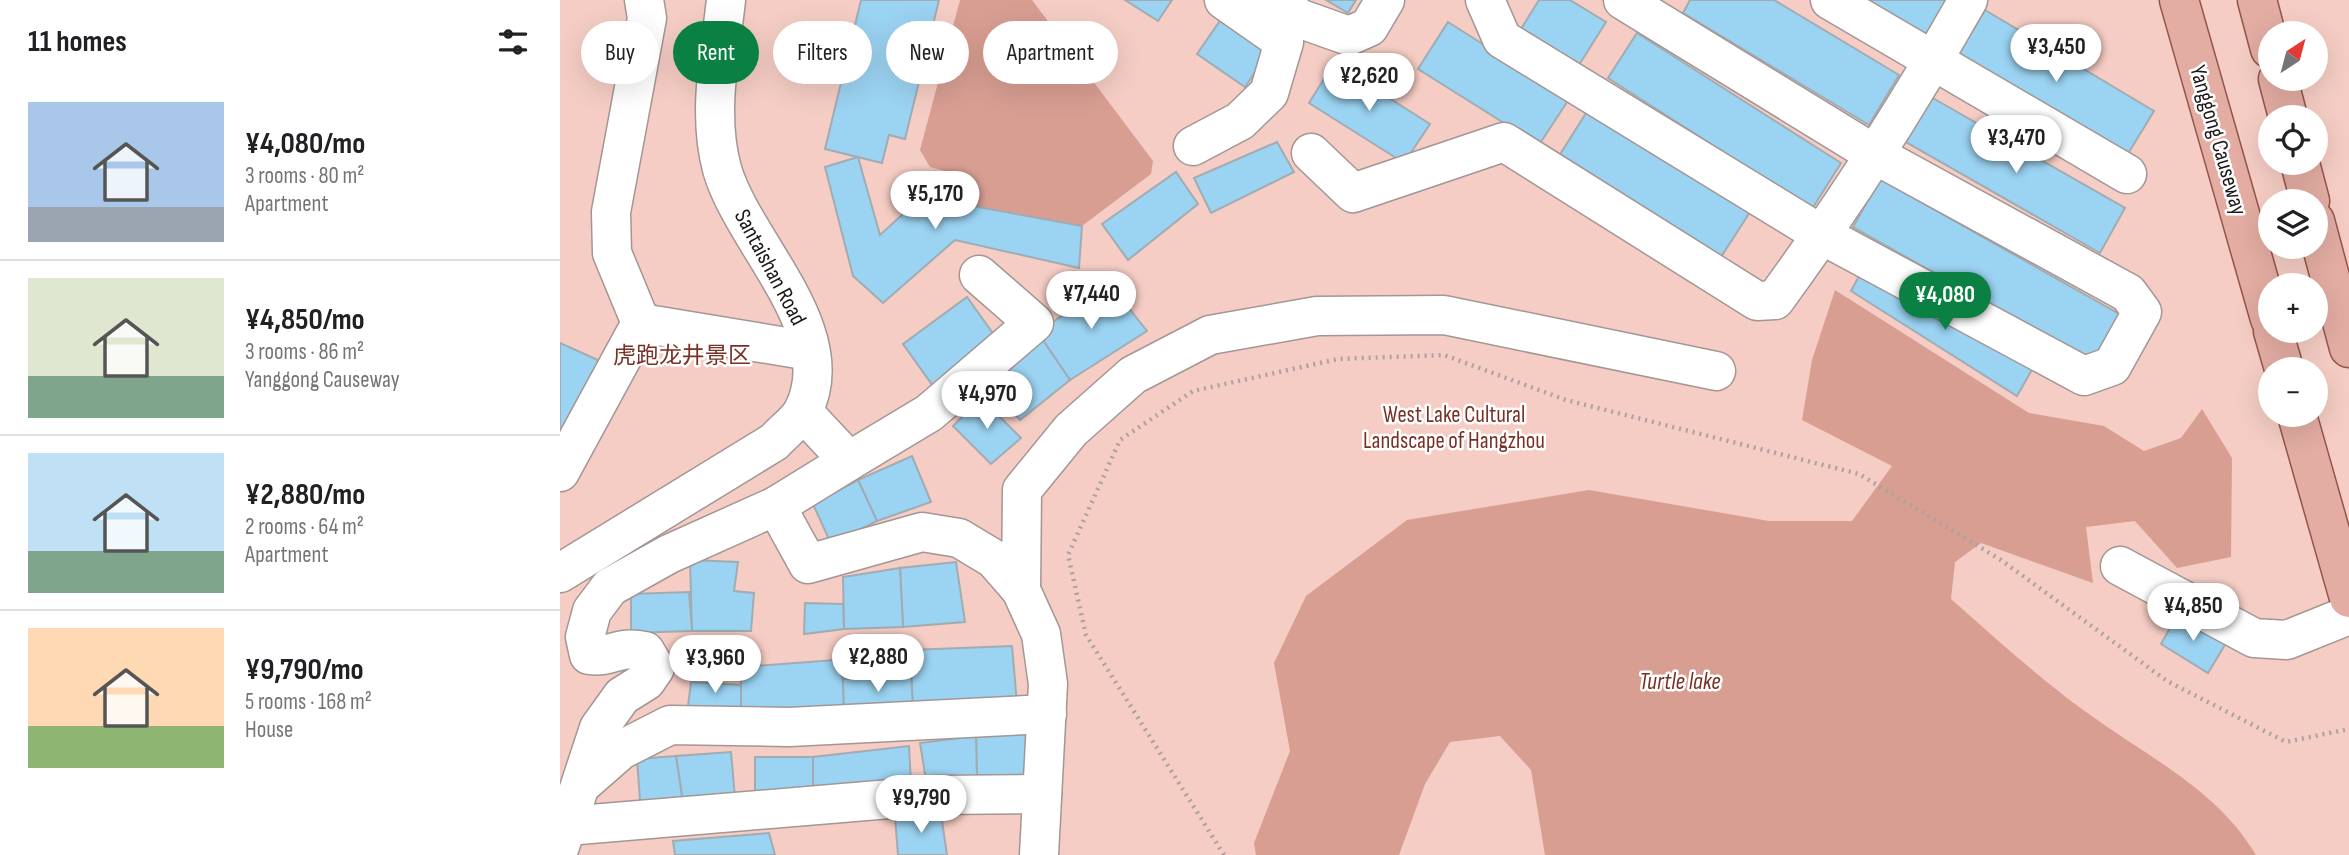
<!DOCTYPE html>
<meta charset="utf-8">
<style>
:root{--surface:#fff;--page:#f6f6f6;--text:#202124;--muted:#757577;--line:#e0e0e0;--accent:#0b8043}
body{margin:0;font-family:"Sofia Sans Condensed","Noto Sans SC",sans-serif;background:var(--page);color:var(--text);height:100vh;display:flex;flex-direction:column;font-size:26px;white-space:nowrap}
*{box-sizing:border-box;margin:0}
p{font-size:23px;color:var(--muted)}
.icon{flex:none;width:38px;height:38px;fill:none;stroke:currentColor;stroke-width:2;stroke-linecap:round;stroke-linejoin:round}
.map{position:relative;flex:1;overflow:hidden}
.details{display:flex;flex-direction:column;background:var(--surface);width:560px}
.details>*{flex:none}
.banner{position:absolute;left:21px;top:21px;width:665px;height:63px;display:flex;gap:14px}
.needle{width:46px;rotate:36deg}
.buttons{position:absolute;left:1698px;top:21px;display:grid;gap:14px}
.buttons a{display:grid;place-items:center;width:70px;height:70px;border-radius:50%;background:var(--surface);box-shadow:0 7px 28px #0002;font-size:35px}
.price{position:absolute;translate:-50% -60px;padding:0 16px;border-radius:24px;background:#fff;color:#222;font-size:23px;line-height:46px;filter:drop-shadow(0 2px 4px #0008)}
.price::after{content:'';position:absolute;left:50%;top:42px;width:21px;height:16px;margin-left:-10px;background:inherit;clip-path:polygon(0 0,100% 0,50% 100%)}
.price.on{background:var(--accent);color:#fff}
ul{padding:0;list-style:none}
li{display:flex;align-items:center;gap:21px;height:175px;padding:0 28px}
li+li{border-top:2px solid var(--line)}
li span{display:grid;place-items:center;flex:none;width:196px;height:140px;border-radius:0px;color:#555}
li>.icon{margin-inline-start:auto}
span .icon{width:84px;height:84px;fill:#fffc;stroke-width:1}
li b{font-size:30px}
h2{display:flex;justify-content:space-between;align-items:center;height:84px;padding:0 28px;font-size:30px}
.tag{padding:0 24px;border-radius:32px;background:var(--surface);box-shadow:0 7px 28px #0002;font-size:24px;line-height:63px}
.tag.on{background:var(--accent);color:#fff}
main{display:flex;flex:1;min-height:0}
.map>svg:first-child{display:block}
.green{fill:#f5cdc4;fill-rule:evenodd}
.water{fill:#d89e92}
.building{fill:#9bd3f2;stroke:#a1acb2;stroke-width:2}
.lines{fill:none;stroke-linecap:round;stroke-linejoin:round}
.minor-casing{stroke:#a39694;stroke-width:41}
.major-casing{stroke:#92554a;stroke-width:41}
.path{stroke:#aba19e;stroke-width:4.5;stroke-dasharray:2 5;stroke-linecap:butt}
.minor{stroke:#fff;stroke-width:38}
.major{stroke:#e3ada3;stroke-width:38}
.labels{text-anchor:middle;stroke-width:5;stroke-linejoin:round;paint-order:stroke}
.street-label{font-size:23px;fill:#1d1918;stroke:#fff}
.park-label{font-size:23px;fill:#783125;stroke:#fff}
.water-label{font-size:24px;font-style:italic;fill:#773024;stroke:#fff}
</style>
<main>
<section class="details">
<h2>11 homes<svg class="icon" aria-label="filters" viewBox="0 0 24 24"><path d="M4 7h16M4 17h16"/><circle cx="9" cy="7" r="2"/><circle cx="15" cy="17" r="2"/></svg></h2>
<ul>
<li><span style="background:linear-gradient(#a9c7e8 75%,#9aa5b1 0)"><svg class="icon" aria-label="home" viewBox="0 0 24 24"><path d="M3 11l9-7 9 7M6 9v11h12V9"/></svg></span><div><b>¥4,080/mo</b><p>3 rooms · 80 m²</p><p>Apartment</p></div></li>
<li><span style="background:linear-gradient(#dfe7d0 70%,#7fa58c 0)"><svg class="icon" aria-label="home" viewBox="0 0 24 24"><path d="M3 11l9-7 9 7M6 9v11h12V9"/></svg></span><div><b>¥4,850/mo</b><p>3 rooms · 86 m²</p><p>Yanggong Causeway</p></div></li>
<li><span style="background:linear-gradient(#bfe0f5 70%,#7fa58c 0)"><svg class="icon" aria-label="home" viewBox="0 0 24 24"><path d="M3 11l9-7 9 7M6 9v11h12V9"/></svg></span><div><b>¥2,880/mo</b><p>2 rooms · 64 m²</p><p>Apartment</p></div></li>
<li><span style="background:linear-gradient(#ffd9b3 70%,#8fb573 0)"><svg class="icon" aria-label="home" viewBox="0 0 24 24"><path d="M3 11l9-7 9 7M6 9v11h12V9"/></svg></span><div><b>¥9,790/mo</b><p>5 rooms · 168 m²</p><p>House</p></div></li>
</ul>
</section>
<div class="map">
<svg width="1789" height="855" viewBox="0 0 1789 855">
<rect width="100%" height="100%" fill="#f8eae7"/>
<!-- green -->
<path class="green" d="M0,0h1789v855h-1789zM1710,33h45v46h-45zM1710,117h45v46h-45zM1710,201h45v46h-45zM1710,285h45v46h-45zM1710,369h45v46h-45z"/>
<!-- water -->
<g class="water">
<polygon points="400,0 472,0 593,161 591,174 522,226 413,206 389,172 370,167 360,150"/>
<path d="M1275,290l194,123 75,13 40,25 37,-13 21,-29 30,49 -1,99 -54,11 -42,-47 -49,6 7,56 -112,-40 -26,19 -4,37c43,38 88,79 135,113 60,44 131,77 170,143h-711l-14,-85 -31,-34 -50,6 -25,42 -26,71h-143l-2,-12 36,-92 -16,-88 32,-67 101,-76 182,-30 180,31h83l40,-55 -90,-46 10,-60z"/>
</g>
<!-- building -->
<g class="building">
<polygon points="301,0 379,0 345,139 329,135 322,163 265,149"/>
<polygon points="565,0 612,0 598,21"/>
<polygon points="766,0 796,0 788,13"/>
<polygon points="979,0 1010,0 1046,22 1019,65 961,29"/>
<polygon points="1130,0 1214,0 1339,75 1309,125 1123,13"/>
<polygon points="1303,0 1388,0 1366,37"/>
<polygon points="1425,10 1594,111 1566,157 1397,56"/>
<polygon points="664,15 711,48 685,87 637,54"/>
<polygon points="888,22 1009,99 979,145 858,69"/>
<polygon points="1077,33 1281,163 1252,209 1048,78"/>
<polygon points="774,63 870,124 844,163 749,103"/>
<polygon points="1371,97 1565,208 1540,253 1346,142"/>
<polygon points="1028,110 1190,212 1161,257 999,156"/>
<polygon points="717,142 734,172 651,213 634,178"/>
<polygon points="298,157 320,235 389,172 413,206 522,226 519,268 395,240 323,303 293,276 265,167"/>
<polygon points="616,172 638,204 568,260 542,224"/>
<polygon points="1320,179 1561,315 1534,363 1293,227"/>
<polygon points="1304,267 1474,366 1457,396 1291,291"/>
<polygon points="548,282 587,331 510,380 478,333"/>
<polygon points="407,297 437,339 373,386 343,344"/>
<polygon points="478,333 510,380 460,420 424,378"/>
<polygon points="0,343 40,361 0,449"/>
<polygon points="421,398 461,438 431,464 393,426"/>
<polygon points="352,456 371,502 317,521 298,480"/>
<polygon points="298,480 317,521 271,544 253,504"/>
<polygon points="130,560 178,562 174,591 194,593 191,631 132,631"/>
<polygon points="396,562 405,622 343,627 340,568"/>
<polygon points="340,568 343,627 284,629 283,577"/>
<polygon points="129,592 132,631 71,633 71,594"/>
<polygon points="245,603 283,604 284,629 244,634"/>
<polygon points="1618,614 1666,643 1648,673 1601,644"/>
<polygon points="452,646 457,704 353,709 350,650"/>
<polygon points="275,660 283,679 284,712 181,708 181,667"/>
<polygon points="351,675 353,709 284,712 283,679"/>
<polygon points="131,682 181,685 181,708 128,706"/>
<polygon points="468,734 472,776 417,778 416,736"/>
<polygon points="416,736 417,778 366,780 360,743"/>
<polygon points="349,746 351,783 253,789 253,757"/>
<polygon points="171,752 175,798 123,803 116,756"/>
<polygon points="116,756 123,803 80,800 77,759"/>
<polygon points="195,757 253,757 253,789 195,791"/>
<polygon points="381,814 387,855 338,855 335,817"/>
<polygon points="209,833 215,855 115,855 113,841"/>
</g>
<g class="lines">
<defs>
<g id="minor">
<polyline points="712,0 741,19 789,36 809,27 825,0"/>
<polyline points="925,0 942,39 1262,235 1524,376 1552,366 1582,312 1568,293 1314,154 1063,0"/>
<polyline points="1270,0 1567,174"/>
<polyline points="633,146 680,121 709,93 724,42 664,0"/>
<path d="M751,153l42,40 151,-51 253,159 18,-1c70,-96 135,-197 193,-300"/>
<polyline points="81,323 52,253 51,212 87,18 84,0"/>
<polyline points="243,412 289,461 216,506 248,564 362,532 399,538 434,559 461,590 462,490 511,430 573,375 650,335 757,316 884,315 1156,371"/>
<polyline points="289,461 369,413 474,323 419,275"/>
<polyline points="0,472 81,323 250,351"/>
<polyline points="1560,566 1694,638 1727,640 1789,615"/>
<path d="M0,573l214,-131c9,-10 23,-20 29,-31 41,-80 -60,-168 -81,-242 -15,-55 -2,-114 4,-169"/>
<polyline points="461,590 481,634 488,684 479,855"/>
<polyline points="21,785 61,750 110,725 229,727 487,714"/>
<polyline points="7,826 378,795 482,794"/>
<path d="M0,846l39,-118 23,-32 24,-15 9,-13 -10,-17c-29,-6 -31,7 -56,4l-4,-18 7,-26 18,-24 59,-33 107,-48"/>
</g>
<g id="major">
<polyline points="1619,0 1710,319"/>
<polyline points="1697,0 1710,49"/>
<polyline points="1718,79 1728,117"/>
<polyline points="1740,163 1750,201"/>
<polyline points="1755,221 1789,348"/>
<polyline points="1713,331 1724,369"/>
<polyline points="1737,415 1789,598"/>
</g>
</defs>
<!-- minor casing -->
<use href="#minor" class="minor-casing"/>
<!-- major casing -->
<use href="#major" class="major-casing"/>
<!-- path -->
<polyline class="path" points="664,855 526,635 508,555 560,440 633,391 778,359 884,355 1006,400 1299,474 1441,560 1607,681 1726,742 1789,729"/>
<!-- minor -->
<use href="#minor" class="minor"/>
<!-- major -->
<use href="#major" class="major"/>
</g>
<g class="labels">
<!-- street labels -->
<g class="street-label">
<text transform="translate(1659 140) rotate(74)" y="8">Yanggong Causeway</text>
<text transform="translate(211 267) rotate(62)" y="8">Santaishan Road</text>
</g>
<!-- park labels -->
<g class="park-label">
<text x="122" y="363">虎跑龙井景区</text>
<text x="894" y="422">West Lake Cultural<tspan x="894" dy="26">Landscape of Hangzhou</tspan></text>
</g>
<!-- water labels -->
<g class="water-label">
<text x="1120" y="689">Turtle lake</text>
</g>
</g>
</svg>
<div class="buttons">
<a><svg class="needle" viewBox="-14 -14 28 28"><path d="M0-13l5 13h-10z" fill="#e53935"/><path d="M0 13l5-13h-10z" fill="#757577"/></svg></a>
<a><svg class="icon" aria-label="locate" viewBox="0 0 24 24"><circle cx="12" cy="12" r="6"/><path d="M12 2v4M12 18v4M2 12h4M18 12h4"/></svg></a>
<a><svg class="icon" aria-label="layers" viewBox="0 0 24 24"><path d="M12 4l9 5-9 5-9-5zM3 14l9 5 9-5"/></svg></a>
<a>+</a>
<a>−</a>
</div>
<b class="price" style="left:1496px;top:84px">¥3,450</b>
<b class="price" style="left:809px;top:113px">¥2,620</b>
<b class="price" style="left:1456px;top:175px">¥3,470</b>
<b class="price" style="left:375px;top:231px">¥5,170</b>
<b class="price" style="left:531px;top:331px">¥7,440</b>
<b class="price on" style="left:1385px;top:332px">¥4,080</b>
<b class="price" style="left:427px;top:431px">¥4,970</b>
<b class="price" style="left:1633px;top:643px">¥4,850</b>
<b class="price" style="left:318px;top:694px">¥2,880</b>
<b class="price" style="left:155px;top:695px">¥3,960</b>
<b class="price" style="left:361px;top:835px">¥9,790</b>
<div class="banner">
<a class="tag">Buy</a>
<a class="tag on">Rent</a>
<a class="tag">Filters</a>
<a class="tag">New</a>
<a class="tag">Apartment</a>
</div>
</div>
</main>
